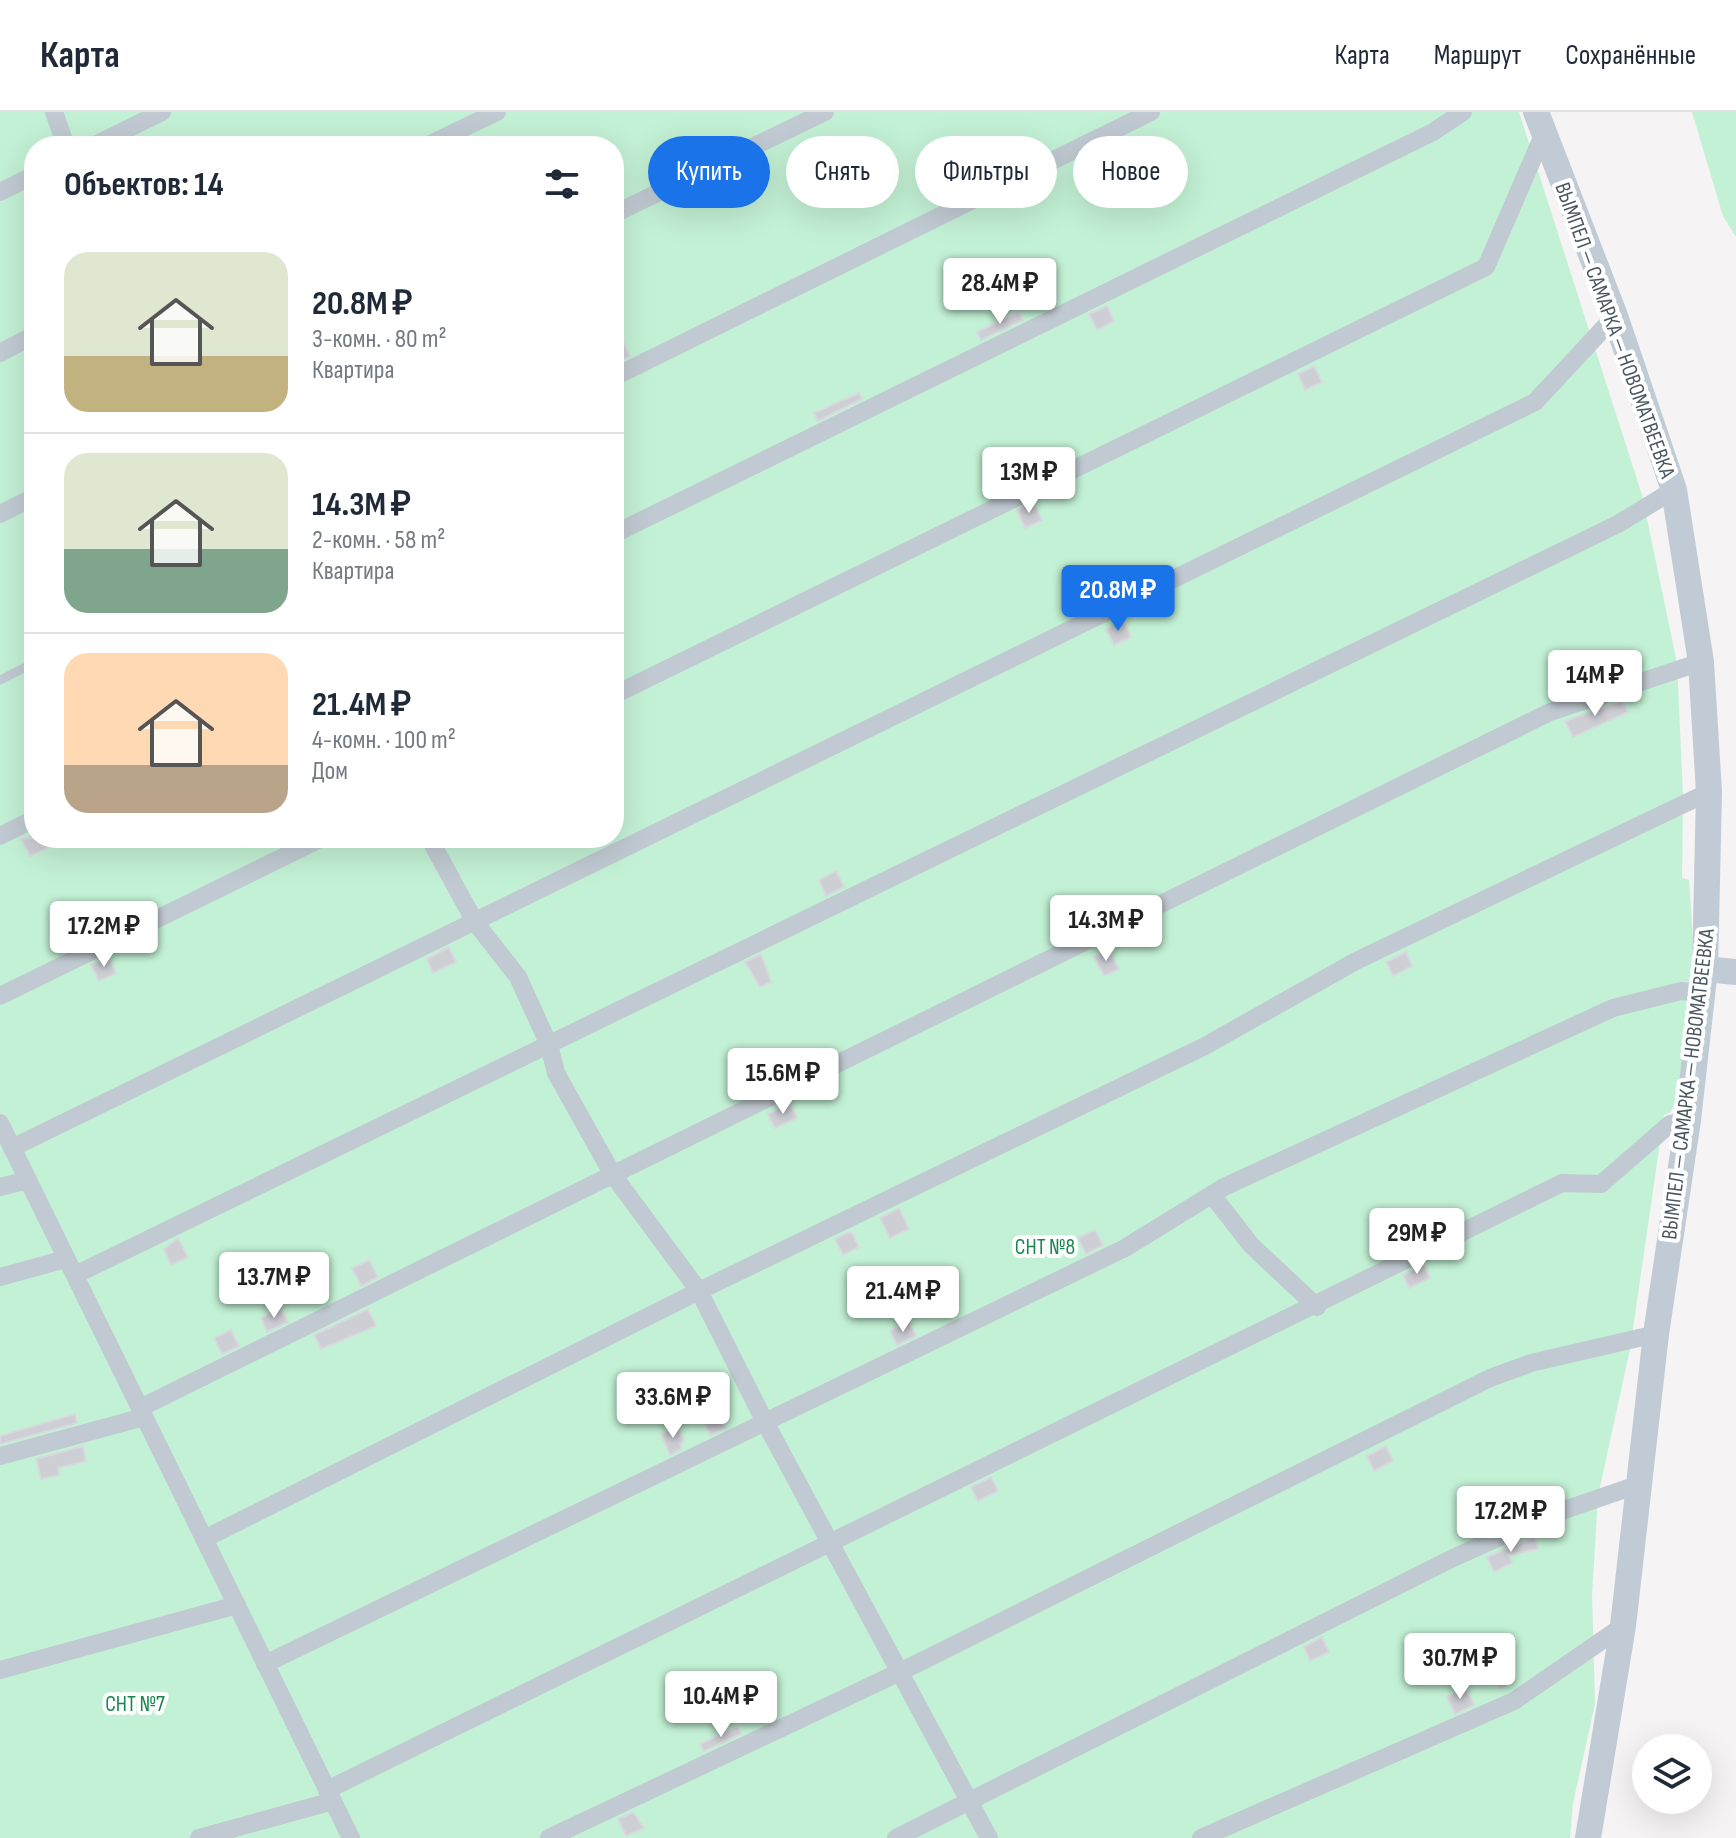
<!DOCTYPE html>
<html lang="ru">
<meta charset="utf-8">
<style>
:root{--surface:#fff;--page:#f6f6f7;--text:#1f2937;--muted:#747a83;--line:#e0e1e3;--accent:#1a73e8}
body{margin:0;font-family:"Sofia Sans Condensed",sans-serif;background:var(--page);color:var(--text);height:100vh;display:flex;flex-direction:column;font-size:30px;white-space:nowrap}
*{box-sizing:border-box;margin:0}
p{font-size:26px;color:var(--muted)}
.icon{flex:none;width:44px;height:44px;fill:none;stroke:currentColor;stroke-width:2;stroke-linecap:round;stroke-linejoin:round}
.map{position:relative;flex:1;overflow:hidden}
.drawer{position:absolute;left:24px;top:24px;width:600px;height:712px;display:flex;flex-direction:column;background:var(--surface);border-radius:32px;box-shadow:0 8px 32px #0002}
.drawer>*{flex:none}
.hud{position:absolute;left:648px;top:24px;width:760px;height:72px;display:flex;gap:16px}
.fabs{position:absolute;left:1632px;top:1622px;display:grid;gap:16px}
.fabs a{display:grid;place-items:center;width:80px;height:80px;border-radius:50%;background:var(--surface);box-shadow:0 8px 32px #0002;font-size:40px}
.price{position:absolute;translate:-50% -68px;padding:0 18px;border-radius:8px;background:#fff;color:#222;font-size:26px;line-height:52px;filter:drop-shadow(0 2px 4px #0008)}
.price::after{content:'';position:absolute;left:50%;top:48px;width:24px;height:18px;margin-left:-12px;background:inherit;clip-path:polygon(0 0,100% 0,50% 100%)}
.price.active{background:var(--accent);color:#fff}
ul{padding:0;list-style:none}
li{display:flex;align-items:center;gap:24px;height:200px;padding:0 40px}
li+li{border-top:2px solid var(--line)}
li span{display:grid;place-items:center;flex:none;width:224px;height:160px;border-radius:24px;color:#555}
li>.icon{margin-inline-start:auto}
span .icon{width:96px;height:96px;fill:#fffc;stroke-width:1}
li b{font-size:34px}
h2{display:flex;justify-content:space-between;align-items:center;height:96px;padding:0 40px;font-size:34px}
.chip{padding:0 28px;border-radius:36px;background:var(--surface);box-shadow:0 8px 32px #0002;font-size:28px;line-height:72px}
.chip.active{background:var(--accent);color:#fff}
header{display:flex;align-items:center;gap:48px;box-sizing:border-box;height:112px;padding:0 40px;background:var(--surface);border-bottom:2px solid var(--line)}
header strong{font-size:38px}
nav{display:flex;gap:44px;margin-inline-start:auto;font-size:28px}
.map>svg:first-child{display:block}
.green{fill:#c3f1d5;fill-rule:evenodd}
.building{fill:#cdcfd5;stroke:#d7d9de;stroke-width:2}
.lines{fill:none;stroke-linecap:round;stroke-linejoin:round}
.lane{stroke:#c1cad2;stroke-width:9}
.street{stroke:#c1cad2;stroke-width:18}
.secondary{stroke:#c1cbd6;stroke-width:26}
.labels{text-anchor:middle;stroke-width:8;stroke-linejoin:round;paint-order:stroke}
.street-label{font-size:22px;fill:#4a5661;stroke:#fff}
.park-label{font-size:22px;fill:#17864f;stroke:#fff}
</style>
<header>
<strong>Карта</strong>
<nav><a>Карта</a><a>Маршрут</a><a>Сохранённые</a></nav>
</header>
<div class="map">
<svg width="1736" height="1726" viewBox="0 0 1736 1726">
<rect width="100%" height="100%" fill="#f5f3f3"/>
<!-- green -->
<g class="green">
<path d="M0,0h1519l123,383 35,168 6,133 -1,82 7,2c5,76 13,160 -18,232l-7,3 -34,234 -32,147 -6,99 3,109 -22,99 -3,35h-1570zM34,34h580v692h-580z"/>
<polygon points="1692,0 1736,0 1736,125 1723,104"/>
</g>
<!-- building -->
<g class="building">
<polygon points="1107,194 1114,209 1097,218 1089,202"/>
<polygon points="1019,200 1023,208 981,228 977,220"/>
<polygon points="614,210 630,244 614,252"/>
<polygon points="1314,254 1322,270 1305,278 1298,262"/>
<polygon points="859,281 862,287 818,309 814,301"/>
<polygon points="1033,390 1042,408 1025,416 1017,398"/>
<polygon points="1123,509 1131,525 1114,533 1106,517"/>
<polygon points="1622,589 1628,600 1573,625 1565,609"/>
<polygon points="34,720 34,726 43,726 48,736 30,744 21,727 31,726 29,723"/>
<polygon points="836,759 844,775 826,784 819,768"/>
<polygon points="449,835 456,850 433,861 427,847"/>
<polygon points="1109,838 1119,857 1104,864 1094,845"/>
<polygon points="1406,840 1412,854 1393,864 1386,850"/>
<polygon points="761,842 771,870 760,875 745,850"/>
<polygon points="109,846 116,861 99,869 91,853"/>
<polygon points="790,991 797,1006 775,1016 768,1002"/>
<polygon points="899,1096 909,1117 890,1126 880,1106"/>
<polygon points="1095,1118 1103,1133 1086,1142 1078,1126"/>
<polygon points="847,1121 852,1121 859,1135 843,1143 835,1127"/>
<polygon points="178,1126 188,1145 171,1153 164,1137"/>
<polygon points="369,1148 378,1165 361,1174 352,1156"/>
<polygon points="1424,1152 1430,1166 1409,1176 1403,1163"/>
<polygon points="281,1196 288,1210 267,1220 261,1206"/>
<polygon points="368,1197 376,1214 321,1237 314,1223"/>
<polygon points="909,1210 916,1224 897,1233 890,1219"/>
<polygon points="231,1218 239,1234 222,1242 214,1226"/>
<polygon points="717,1296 726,1316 710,1323 701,1304"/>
<polygon points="75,1302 77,1311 0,1332 0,1324"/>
<polygon points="677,1314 684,1329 680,1332 682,1337 670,1343 661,1322"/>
<polygon points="83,1334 86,1349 58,1356 59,1363 41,1367 36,1347"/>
<polygon points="1386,1334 1393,1349 1374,1359 1367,1344"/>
<polygon points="991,1365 998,1379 978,1389 971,1375"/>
<polygon points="1535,1424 1538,1437 1508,1443 1512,1451 1494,1460 1487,1445"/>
<polygon points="1322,1525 1329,1540 1310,1549 1304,1535"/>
<polygon points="1506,1550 1513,1571 1499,1576 1492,1555"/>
<polygon points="1466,1576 1474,1593 1455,1602 1447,1585"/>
<polygon points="738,1614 741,1622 704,1639 700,1632"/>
<polygon points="633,1700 644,1716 626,1724 618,1707"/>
</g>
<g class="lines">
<!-- lane -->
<polyline class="lane" points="0,568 34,551"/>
<!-- street -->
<g class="street">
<polyline points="54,0 66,34"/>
<polyline points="93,34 162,0"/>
<polyline points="426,34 497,0"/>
<polyline points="0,80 34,63"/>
<polyline points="614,102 825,0"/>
<polyline points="0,241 34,223"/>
<polyline points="614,265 1151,0"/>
<polyline points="0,402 34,385"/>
<polyline points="614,422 1433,20 1463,0"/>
<polyline points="614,583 1486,155 1544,21"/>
<polyline points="0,724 34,707"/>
<polyline points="429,726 475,810 518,865 549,933 556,961 613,1063 699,1179 765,1310 989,1726"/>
<polyline points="0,884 322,726"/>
<polyline points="0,1011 351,1726"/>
<polyline points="12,1036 1535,290 1615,204"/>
<polyline points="0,1075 28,1068"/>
<polyline points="1212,1083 1251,1133 1317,1195"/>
<polyline points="75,1163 1618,412 1674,378"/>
<polyline points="0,1165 66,1147"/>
<polyline points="140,1296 1550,600 1701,550"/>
<polyline points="0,1344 144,1305"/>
<polyline points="204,1427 699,1179 1205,934 1356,849 1709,680"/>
<polyline points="265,1552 1125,1136 1224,1075 1613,896 1681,879 1701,881"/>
<polyline points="0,1558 237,1493"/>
<polyline points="327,1678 1562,1071 1601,1072 1670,1012 1688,1008"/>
<polyline points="199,1726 333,1689"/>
<polyline points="549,1726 902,1559 1490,1266 1531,1251 1656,1222"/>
<polyline points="896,1726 1453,1446 1547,1404 1637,1373"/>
<polyline points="1201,1726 1514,1589 1623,1514"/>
</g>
<!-- secondary -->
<g class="secondary">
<polyline points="1536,0 1615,204 1674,378 1701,550 1709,680 1705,857 1688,1008 1656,1222 1623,1514 1588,1726"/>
<polyline points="1705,857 1736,860"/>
</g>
</g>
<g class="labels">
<!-- street labels -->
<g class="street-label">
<text transform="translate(1616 218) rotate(70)" y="8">ВЫМПЕЛ — САМАРКА — НОВОМАТВЕЕВКА</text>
<text transform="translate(1687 972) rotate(-83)" y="8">ВЫМПЕЛ — САМАРКА — НОВОМАТВЕЕВКА</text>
</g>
<!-- park labels -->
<g class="park-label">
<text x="1045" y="1142">СНТ №8</text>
<text x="135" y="1599">СНТ №7</text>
</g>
</g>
</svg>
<div class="fabs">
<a><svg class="icon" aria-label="layers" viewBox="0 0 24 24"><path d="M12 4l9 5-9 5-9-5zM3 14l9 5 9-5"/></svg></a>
</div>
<b class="price" style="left:1000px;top:214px">28.4M ₽</b>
<b class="price" style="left:1029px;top:403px">13M ₽</b>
<b class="price active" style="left:1118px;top:521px">20.8M ₽</b>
<b class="price" style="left:1595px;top:606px">14M ₽</b>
<b class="price" style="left:1106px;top:851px">14.3M ₽</b>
<b class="price" style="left:104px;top:857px">17.2M ₽</b>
<b class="price" style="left:783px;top:1004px">15.6M ₽</b>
<b class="price" style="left:1417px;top:1164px">29M ₽</b>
<b class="price" style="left:274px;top:1208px">13.7M ₽</b>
<b class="price" style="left:903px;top:1222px">21.4M ₽</b>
<b class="price" style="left:673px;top:1328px">33.6M ₽</b>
<b class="price" style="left:1511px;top:1442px">17.2M ₽</b>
<b class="price" style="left:1460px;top:1589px">30.7M ₽</b>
<b class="price" style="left:721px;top:1627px">10.4M ₽</b>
<div class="hud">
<a class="chip active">Купить</a>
<a class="chip">Снять</a>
<a class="chip">Фильтры</a>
<a class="chip">Новое</a>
</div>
<section class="drawer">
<h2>Объектов: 14<svg class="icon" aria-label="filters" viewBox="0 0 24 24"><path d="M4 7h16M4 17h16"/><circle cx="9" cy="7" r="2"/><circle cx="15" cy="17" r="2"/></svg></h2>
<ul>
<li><span style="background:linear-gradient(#dfe7d0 65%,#c2b280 0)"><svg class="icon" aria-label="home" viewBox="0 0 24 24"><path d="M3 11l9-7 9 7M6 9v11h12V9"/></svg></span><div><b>20.8M ₽</b><p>3-комн. · 80 m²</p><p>Квартира</p></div></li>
<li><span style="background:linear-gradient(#dfe7d0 60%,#7fa58c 0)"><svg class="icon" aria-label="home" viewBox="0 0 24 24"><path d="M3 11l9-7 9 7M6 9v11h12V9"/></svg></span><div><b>14.3M ₽</b><p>2-комн. · 58 m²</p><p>Квартира</p></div></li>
<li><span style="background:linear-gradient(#ffd9b3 70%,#b9a48a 0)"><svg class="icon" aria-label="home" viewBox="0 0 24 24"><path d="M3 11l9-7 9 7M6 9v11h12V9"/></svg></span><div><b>21.4M ₽</b><p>4-комн. · 100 m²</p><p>Дом</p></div></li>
</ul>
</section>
</div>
